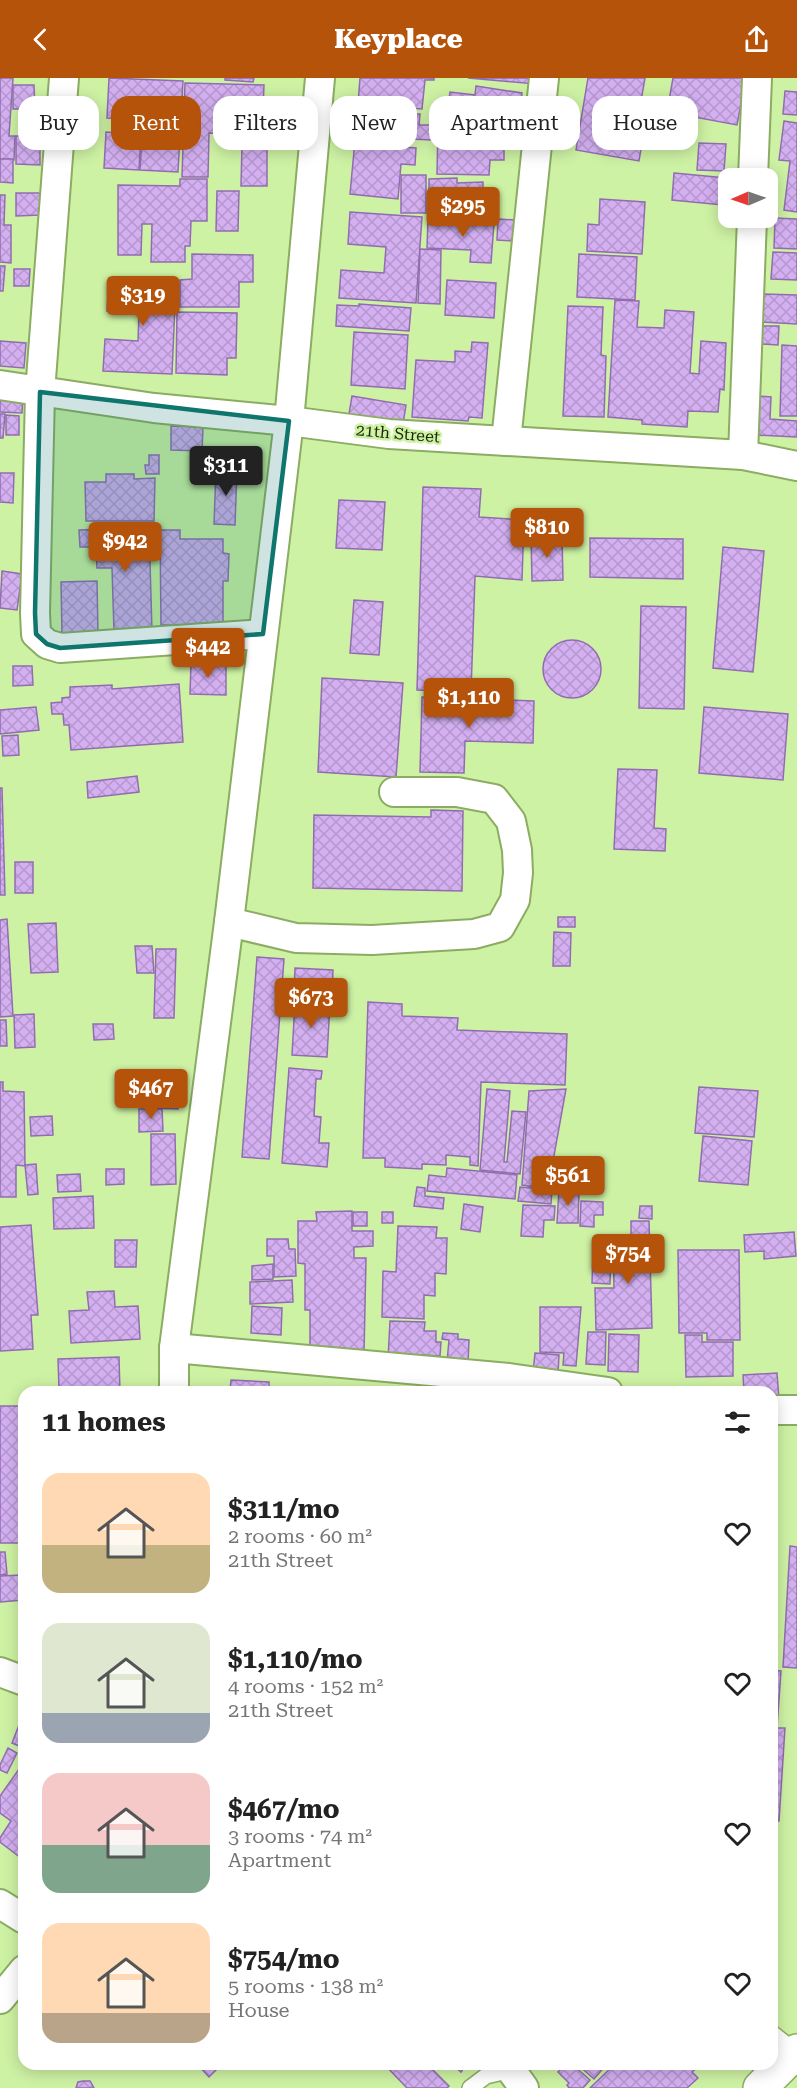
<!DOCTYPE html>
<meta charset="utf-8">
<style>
:root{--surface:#fff;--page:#f6f6f6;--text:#222;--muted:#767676;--accent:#b45309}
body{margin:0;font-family:"Roboto Serif",serif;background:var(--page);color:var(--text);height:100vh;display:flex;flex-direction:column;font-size:22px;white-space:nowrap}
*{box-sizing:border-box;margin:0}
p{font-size:20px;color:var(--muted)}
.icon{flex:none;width:33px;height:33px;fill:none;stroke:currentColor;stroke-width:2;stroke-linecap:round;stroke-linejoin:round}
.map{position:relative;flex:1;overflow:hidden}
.sheet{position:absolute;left:18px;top:1308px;width:760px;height:684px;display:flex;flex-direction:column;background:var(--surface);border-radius:18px;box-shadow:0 3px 15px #0003}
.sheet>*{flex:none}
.top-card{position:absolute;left:18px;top:18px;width:762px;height:54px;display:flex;gap:12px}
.needle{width:39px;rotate:268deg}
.controls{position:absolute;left:718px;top:90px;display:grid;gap:12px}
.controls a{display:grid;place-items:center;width:60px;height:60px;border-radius:12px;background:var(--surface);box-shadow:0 3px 15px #0003;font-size:30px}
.price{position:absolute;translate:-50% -51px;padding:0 14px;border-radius:6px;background:var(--accent);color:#fff;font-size:20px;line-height:39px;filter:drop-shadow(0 2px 3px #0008)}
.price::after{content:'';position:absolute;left:50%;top:36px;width:18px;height:14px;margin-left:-9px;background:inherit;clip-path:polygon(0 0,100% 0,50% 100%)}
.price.selected{background:#222;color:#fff}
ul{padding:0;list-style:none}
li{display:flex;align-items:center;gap:18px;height:150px;padding:0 24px}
li span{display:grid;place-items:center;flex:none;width:168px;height:120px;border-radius:18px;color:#555}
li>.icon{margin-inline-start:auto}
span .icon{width:72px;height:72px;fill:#fffc;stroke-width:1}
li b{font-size:26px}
h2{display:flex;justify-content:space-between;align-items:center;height:72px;padding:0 24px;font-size:26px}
.chip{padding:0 21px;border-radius:18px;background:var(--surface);box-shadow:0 3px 15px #0003;font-size:21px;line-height:54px}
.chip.selected{background:var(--accent);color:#fff}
header{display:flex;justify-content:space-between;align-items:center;height:78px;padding:0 24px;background:var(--accent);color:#fff;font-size:27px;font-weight:800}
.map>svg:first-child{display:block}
.building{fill:url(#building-cross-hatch);stroke:#916db0;stroke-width:1.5}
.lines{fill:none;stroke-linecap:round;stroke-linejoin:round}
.service-casing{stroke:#8bac62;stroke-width:18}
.minor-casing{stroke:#8bac62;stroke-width:32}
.primary-casing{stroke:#8bac62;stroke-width:36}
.service{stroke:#fff;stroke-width:15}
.minor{stroke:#fff;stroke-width:28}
.primary{stroke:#fff;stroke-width:33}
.marked{fill:#0f766e;fill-opacity:0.2;stroke:#0f766e;stroke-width:4.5;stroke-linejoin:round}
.labels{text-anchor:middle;stroke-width:5;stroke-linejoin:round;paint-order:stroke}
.street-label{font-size:16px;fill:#1b2709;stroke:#cef2a4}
</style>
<header><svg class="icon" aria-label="back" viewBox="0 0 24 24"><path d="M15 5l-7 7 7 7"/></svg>Keyplace<svg class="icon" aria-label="share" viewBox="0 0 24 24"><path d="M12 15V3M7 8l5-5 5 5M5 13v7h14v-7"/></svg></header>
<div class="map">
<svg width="797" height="2010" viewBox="0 0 797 2010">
<defs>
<pattern id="building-cross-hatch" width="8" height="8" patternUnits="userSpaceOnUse" patternTransform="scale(1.5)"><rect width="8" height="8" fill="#d4b0f2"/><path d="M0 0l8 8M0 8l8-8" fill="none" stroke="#b597ce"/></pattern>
</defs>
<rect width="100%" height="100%" fill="#cef2a4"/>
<!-- building -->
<g class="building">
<polygon points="0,0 13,0 9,58 15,58 14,82 0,81"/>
<polygon points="109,0 183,3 178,94 140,92 143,42 107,40"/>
<polygon points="225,0 254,0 253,4 225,2"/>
<polygon points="360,0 434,0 434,2 425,2 422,31 358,26"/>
<polygon points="468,0 537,0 536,6"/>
<polygon points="588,0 645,0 637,46 645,48 639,83 576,72"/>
<polygon points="673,0 746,0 737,47 667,34"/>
<polygon points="185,5 264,7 262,57 209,55 208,99 182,99"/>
<polygon points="13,7 34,7 35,31 13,31"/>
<polygon points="476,8 522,15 517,52 446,42 450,14 475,17"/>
<polygon points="785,13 797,14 797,37 783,36"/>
<polygon points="358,30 406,35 403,69 416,70 415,87 401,86 398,121 350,116"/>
<polygon points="411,36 420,36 419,47 433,47 433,62 410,61"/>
<polygon points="784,43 797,45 797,134 784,132 790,83 779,82"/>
<polygon points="438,50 488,52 488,58 504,58 504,82 490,82 489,97 437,96"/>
<polygon points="106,54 141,57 139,92 104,90"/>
<polygon points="16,58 40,58 40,87 16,86"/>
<polygon points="699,65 726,66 724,93 697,92"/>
<polygon points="242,67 267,68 267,108 241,108"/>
<polygon points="0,81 13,81 13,105 0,104"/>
<polygon points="674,95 726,100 723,127 672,122"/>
<rect x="401" y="97" width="25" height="38"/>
<polygon points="457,100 457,105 483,104 483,139 429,140 429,101"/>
<polygon points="180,101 207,101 207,143 191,143 190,168 185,168 185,184 151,184 152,146 142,146 141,177 118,177 118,107 180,108"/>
<polygon points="217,113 239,113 238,153 216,153"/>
<polygon points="16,115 40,115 40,137 16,138"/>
<polygon points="0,117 5,117 4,147 11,147 11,185 0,184"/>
<polygon points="600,121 645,124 642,176 587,173 588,146 599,147"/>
<polygon points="350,134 422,139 416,225 339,220 341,192 384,195 386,169 348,166"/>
<polygon points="775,140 797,141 797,171 774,170"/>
<polygon points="428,141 494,145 491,185 470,184 471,172 427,170"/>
<polygon points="498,141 515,142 513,163 497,162"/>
<polygon points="420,171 441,172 440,226 418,225"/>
<polygon points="773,174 797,175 797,202 771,201"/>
<polygon points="192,176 253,177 253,204 239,204 239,229 180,229 180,202 192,201"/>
<polygon points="579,176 637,179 635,222 577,219"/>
<polygon points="0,188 5,188 3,213 0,213"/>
<polygon points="14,191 30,191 29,208 14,208"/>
<polygon points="109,200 176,204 172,296 103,293 105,261 138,263 139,235 107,233"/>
<polygon points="447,202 496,205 494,240 445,237"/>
<polygon points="763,216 797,217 797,246 762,244"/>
<polygon points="615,222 639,223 637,249 664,250 665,232 694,234 690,295 699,296 701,263 726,265 724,312 720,311 718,334 688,333 687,349 642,346 642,342 608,339"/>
<polygon points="359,226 411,230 409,253 336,248 337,227 359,228"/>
<polygon points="568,228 603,229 601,277 606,278 604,339 563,338"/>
<polygon points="177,234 237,235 236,280 227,280 227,297 176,295"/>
<polygon points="762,248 779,248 778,267 761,266"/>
<polygon points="354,254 408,257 405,311 351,307"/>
<polygon points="0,263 26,265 24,290 0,288"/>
<polygon points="472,264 488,265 482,340 469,339 468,343 412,339 416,282 455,284 455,273 471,274"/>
<polygon points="782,267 797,268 797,338 780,338"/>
<polygon points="0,317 23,317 22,335 0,334"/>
<polygon points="352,318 406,327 402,352 348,342"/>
<polygon points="757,318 771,319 770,341 797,343 797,359 755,357"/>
<polygon points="0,336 5,336 3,360 0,360"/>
<polygon points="6,337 19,338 19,357 6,357"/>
<polygon points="171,348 203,349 202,373 171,372"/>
<polygon points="149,377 159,377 159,396 146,396 145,387 149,387"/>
<polygon points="216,392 237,392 235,447 214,446"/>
<polygon points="0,395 14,395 13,425 0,424"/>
<polygon points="106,396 134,396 134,401 155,400 154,443 86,443 85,404 106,404"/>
<polygon points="423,409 481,411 479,439 524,442 522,502 475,498 471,614 417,612"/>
<polygon points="339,422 385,424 382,472 336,470"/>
<polygon points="149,450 152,553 114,553 112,490 97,490 96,469 80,469 79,452"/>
<polygon points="160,452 180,452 180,461 223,461 223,475 229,476 228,503 223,503 223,547 172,556 171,547 161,547"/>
<polygon points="562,459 563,502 532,503 531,460"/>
<polygon points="590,460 683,461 683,501 590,499"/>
<polygon points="723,469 764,473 753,594 713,590"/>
<polygon points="2,493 22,496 17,532 0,530"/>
<polygon points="97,503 98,556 62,557 61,504"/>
<polygon points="354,522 383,524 379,577 350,575"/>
<polygon points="641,528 686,529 684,631 639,630"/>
<circle cx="572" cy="591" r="29"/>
<polygon points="191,585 226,585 226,617 190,616"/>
<polygon points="13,588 32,588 33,607 13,608"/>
<polygon points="322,600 403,605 396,699 318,694"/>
<polygon points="179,606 183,664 71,672 69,647 64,647 63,636 52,636 51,625 62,624 62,620 70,619 70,609 112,607 112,611"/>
<polygon points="422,619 534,623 533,665 465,663 464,695 420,694"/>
<polygon points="36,629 39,652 0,656 0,632"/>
<polygon points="704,629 788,636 783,702 699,695"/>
<polygon points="18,657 19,677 3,678 2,658"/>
<polygon points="618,691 657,692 654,750 666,751 665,773 614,771"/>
<polygon points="137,698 139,714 88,720 87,704"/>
<polygon points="0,710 2,710 5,817 0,817"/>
<polygon points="431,732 463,733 462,813 313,810 314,737 431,739"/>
<rect x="15" y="784" width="18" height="31"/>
<rect x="558" y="839" width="17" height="10"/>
<polygon points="7,841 13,938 0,939 0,842"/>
<polygon points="56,845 58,894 31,895 28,846"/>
<polygon points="554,854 571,855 570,888 553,888"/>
<polygon points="135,868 152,868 154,895 137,895"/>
<polygon points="156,871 176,871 174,940 154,940"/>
<polygon points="257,879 284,881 269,1081 242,1079"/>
<polygon points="295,890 333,892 332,917 294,915"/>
<polygon points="295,924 330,925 327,979 292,977"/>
<polygon points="368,924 402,926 402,938 458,940 457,952 567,956 565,1007 481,1004 478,1088 470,1087 470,1079 446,1077 446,1087 422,1086 422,1091 385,1089 385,1080 363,1080"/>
<polygon points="34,936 35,969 15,970 14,937"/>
<polygon points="0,942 6,942 7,968 0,968"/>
<polygon points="93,946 113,946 114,961 94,962"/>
<polygon points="289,990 322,993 321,1001 316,1001 314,1038 321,1039 319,1065 329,1065 327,1089 282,1085"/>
<polygon points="0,1004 3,1004 3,1013 24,1014 25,1088 16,1087 16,1119 0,1119"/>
<polygon points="699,1009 758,1013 754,1059 695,1055"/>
<polygon points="152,1010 179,1011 178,1031 151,1030"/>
<polygon points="487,1011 510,1013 504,1084 507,1084 512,1033 526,1034 520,1096 480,1092"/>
<polygon points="566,1011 548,1111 522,1107 529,1013"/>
<polygon points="139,1031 162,1031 163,1053 139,1054"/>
<polygon points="52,1038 53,1057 31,1058 30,1039"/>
<polygon points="151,1056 175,1056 176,1106 151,1107"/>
<polygon points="703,1058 752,1063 748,1107 699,1103"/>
<polygon points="36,1086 38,1116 28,1117 25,1087"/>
<polygon points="447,1090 517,1097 515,1121 427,1113 429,1097 446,1099"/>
<polygon points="106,1091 124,1091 124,1106 106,1107"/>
<polygon points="80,1096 81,1113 58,1114 57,1097"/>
<polygon points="417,1109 425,1110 425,1118 444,1120 443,1131 414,1128"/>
<polygon points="520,1109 552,1112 551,1126 518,1123"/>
<polygon points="559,1112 579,1113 578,1145 557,1145"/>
<polygon points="93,1118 94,1150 54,1151 53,1120"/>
<polygon points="581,1123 603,1124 603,1137 594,1137 594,1149 580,1148"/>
<polygon points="464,1126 483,1129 480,1154 461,1151"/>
<polygon points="523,1127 555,1128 554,1142 544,1142 543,1159 521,1158"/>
<polygon points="640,1128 652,1128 652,1141 639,1140"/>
<polygon points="352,1133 352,1153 373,1153 373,1168 354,1169 354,1180 366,1180 364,1276 310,1275 310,1232 305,1232 305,1186 298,1185 298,1143 317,1143 316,1134"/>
<rect x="353" y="1134" width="14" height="14"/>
<rect x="382" y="1134" width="11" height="11"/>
<polygon points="631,1143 649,1143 652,1250 596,1252 595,1210 614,1210 613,1163 631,1163"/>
<polygon points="31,1147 38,1237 31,1237 33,1271 0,1273 0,1149"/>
<polygon points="398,1148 437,1149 436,1160 447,1160 446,1196 435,1195 435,1218 424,1217 424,1241 382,1239 383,1193 396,1194"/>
<polygon points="794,1154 796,1178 764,1181 764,1173 745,1174 744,1157"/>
<polygon points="267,1161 288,1161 289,1171 295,1171 296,1198 274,1199 274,1178 267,1178"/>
<polygon points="115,1162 137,1162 136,1189 115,1189"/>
<polygon points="678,1172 739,1172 740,1262 707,1262 707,1255 679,1255"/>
<polygon points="593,1175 611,1176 610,1206 592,1205"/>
<polygon points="273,1186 273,1201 252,1202 252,1188"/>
<polygon points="292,1202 293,1224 250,1226 250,1204"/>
<polygon points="114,1213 115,1229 138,1228 140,1261 71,1265 69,1233 89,1232 87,1214"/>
<polygon points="252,1228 282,1230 281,1257 251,1255"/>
<polygon points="540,1229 581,1229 576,1288 563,1287 564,1275 540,1274"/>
<polygon points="390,1243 425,1244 424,1253 436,1253 436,1264 441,1264 440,1278 423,1277 423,1282 388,1281"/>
<polygon points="588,1254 606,1254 605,1287 586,1286"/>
<polygon points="443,1255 458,1256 458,1261 469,1262 468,1285 447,1284 449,1262 442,1261"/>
<polygon points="609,1256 639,1257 638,1294 608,1293"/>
<polygon points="685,1257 702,1257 702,1264 733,1264 733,1298 686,1299"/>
<polygon points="535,1275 559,1277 558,1296 533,1295"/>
<polygon points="119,1279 120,1314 88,1314 88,1310 59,1311 58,1281"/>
<polygon points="777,1295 779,1321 772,1322 772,1314 744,1314 743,1297"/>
<polygon points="231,1302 269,1304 269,1314 230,1314"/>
<rect x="0" y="1328" width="24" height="137"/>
<polygon points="790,1468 797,1469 797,1590 783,1589"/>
<polygon points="0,1474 5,1474 7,1496 0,1497"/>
<polygon points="21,1497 23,1522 0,1524 0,1498"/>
<polygon points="772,1592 781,1593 777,1650 785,1650 779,1743 772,1743"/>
<polygon points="21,1642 24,1643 24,1670 12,1665"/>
<polygon points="8,1670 17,1675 7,1695 0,1692 0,1687"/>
<polygon points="24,1684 24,1776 21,1780 0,1764 0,1760 11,1743 0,1735 0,1718"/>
<polygon points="197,1986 222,1986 209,1999"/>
<polygon points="384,1986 427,1986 449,2008 447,2010 407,2010"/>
<polygon points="442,1986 463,1986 465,1988 461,1994 452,1986 447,1991"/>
<polygon points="566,1986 572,1986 590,2002 583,2010 569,2010 567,2007 569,2005 558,1994"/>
<polygon points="577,1986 607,1986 594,2001"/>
<polygon points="615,1986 701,1986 692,1994 698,2000 687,2010 590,2010"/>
<polygon points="83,2003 90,2003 94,2010 76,2010 78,2004"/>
</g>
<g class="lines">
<defs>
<g id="service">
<polyline points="772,1955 796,1974"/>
<polyline points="470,2010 486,1998 511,1992"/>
</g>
<g id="minor">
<polyline points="64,0 40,314 35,535 36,556 47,566 60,570 263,556"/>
<polyline points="753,100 757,0"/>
<polyline points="0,307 154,330 289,343 389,356 743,377 797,388"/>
<polyline points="506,363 544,0"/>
<polyline points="743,377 752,140"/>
<polyline points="229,844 296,860 372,862 474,856 500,849 515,822 518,795 517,772 511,743 494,721 457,714 394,714"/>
<polyline points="174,1270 509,1300 608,1314"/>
<polyline points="174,1314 174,1270 229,844 289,343 320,0"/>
<polyline points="772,1332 797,1332"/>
<polyline points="0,1594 24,1603"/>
<polyline points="0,1826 24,1841"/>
<polyline points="0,1921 24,1892"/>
<polyline points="510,1986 511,1992 524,2010"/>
</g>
<polyline id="primary" points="760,2010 797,1973"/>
</defs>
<!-- service casing -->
<use href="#service" class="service-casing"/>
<!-- minor casing -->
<use href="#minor" class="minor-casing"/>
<!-- primary casing -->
<use href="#primary" class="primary-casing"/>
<!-- service -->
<use href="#service" class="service"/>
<!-- minor -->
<use href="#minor" class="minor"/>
<!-- primary -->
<use href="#primary" class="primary"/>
</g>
<!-- marked area -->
<path class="marked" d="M40,314l249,29 -26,213 -203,14 -13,-4 -11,-10 -1,-21z"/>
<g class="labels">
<!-- street labels -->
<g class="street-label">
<text transform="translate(398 355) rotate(5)" y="6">21th Street</text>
</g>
</g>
</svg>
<div class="controls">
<a><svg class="needle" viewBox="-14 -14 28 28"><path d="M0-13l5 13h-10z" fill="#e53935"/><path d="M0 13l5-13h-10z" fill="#767676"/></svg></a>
</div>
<b class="price" style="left:463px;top:160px">$295</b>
<b class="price" style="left:143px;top:249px">$319</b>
<b class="price selected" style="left:226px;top:419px">$311</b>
<b class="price" style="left:547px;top:481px">$810</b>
<b class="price" style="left:125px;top:495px">$942</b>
<b class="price" style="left:208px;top:601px">$442</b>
<b class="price" style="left:469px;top:651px">$1,110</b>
<b class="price" style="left:311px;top:951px">$673</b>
<b class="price" style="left:151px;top:1042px">$467</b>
<b class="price" style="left:568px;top:1129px">$561</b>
<b class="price" style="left:628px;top:1207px">$754</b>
<div class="top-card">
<a class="chip">Buy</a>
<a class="chip selected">Rent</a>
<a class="chip">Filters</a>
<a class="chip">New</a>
<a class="chip">Apartment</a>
<a class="chip">House</a>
</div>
<section class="sheet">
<h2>11 homes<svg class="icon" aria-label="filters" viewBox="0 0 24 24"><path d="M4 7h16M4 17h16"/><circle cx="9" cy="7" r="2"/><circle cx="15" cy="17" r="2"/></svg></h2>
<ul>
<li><span style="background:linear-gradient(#ffd9b3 60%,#c2b280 0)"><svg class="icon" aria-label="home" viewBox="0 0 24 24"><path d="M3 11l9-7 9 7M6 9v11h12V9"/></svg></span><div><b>$311/mo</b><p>2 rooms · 60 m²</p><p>21th Street</p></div><svg class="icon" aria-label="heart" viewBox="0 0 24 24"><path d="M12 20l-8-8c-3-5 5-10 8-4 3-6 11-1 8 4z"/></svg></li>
<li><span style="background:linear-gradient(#dfe7d0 75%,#9aa5b1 0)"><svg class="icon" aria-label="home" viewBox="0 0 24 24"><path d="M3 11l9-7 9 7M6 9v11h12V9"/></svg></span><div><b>$1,110/mo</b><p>4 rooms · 152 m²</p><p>21th Street</p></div><svg class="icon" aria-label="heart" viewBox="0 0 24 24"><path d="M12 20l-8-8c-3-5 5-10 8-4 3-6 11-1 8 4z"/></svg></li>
<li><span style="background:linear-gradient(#f6c9c9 60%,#7fa58c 0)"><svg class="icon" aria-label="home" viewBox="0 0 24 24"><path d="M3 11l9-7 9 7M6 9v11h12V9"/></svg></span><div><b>$467/mo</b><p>3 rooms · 74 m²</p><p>Apartment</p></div><svg class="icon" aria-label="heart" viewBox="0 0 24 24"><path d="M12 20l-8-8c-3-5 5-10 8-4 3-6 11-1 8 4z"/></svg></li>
<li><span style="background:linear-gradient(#ffd9b3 75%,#b9a48a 0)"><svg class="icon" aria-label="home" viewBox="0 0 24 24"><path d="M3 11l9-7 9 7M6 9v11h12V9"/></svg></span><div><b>$754/mo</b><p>5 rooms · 138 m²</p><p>House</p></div><svg class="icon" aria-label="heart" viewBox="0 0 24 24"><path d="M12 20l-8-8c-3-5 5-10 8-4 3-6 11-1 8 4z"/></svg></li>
</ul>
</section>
</div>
